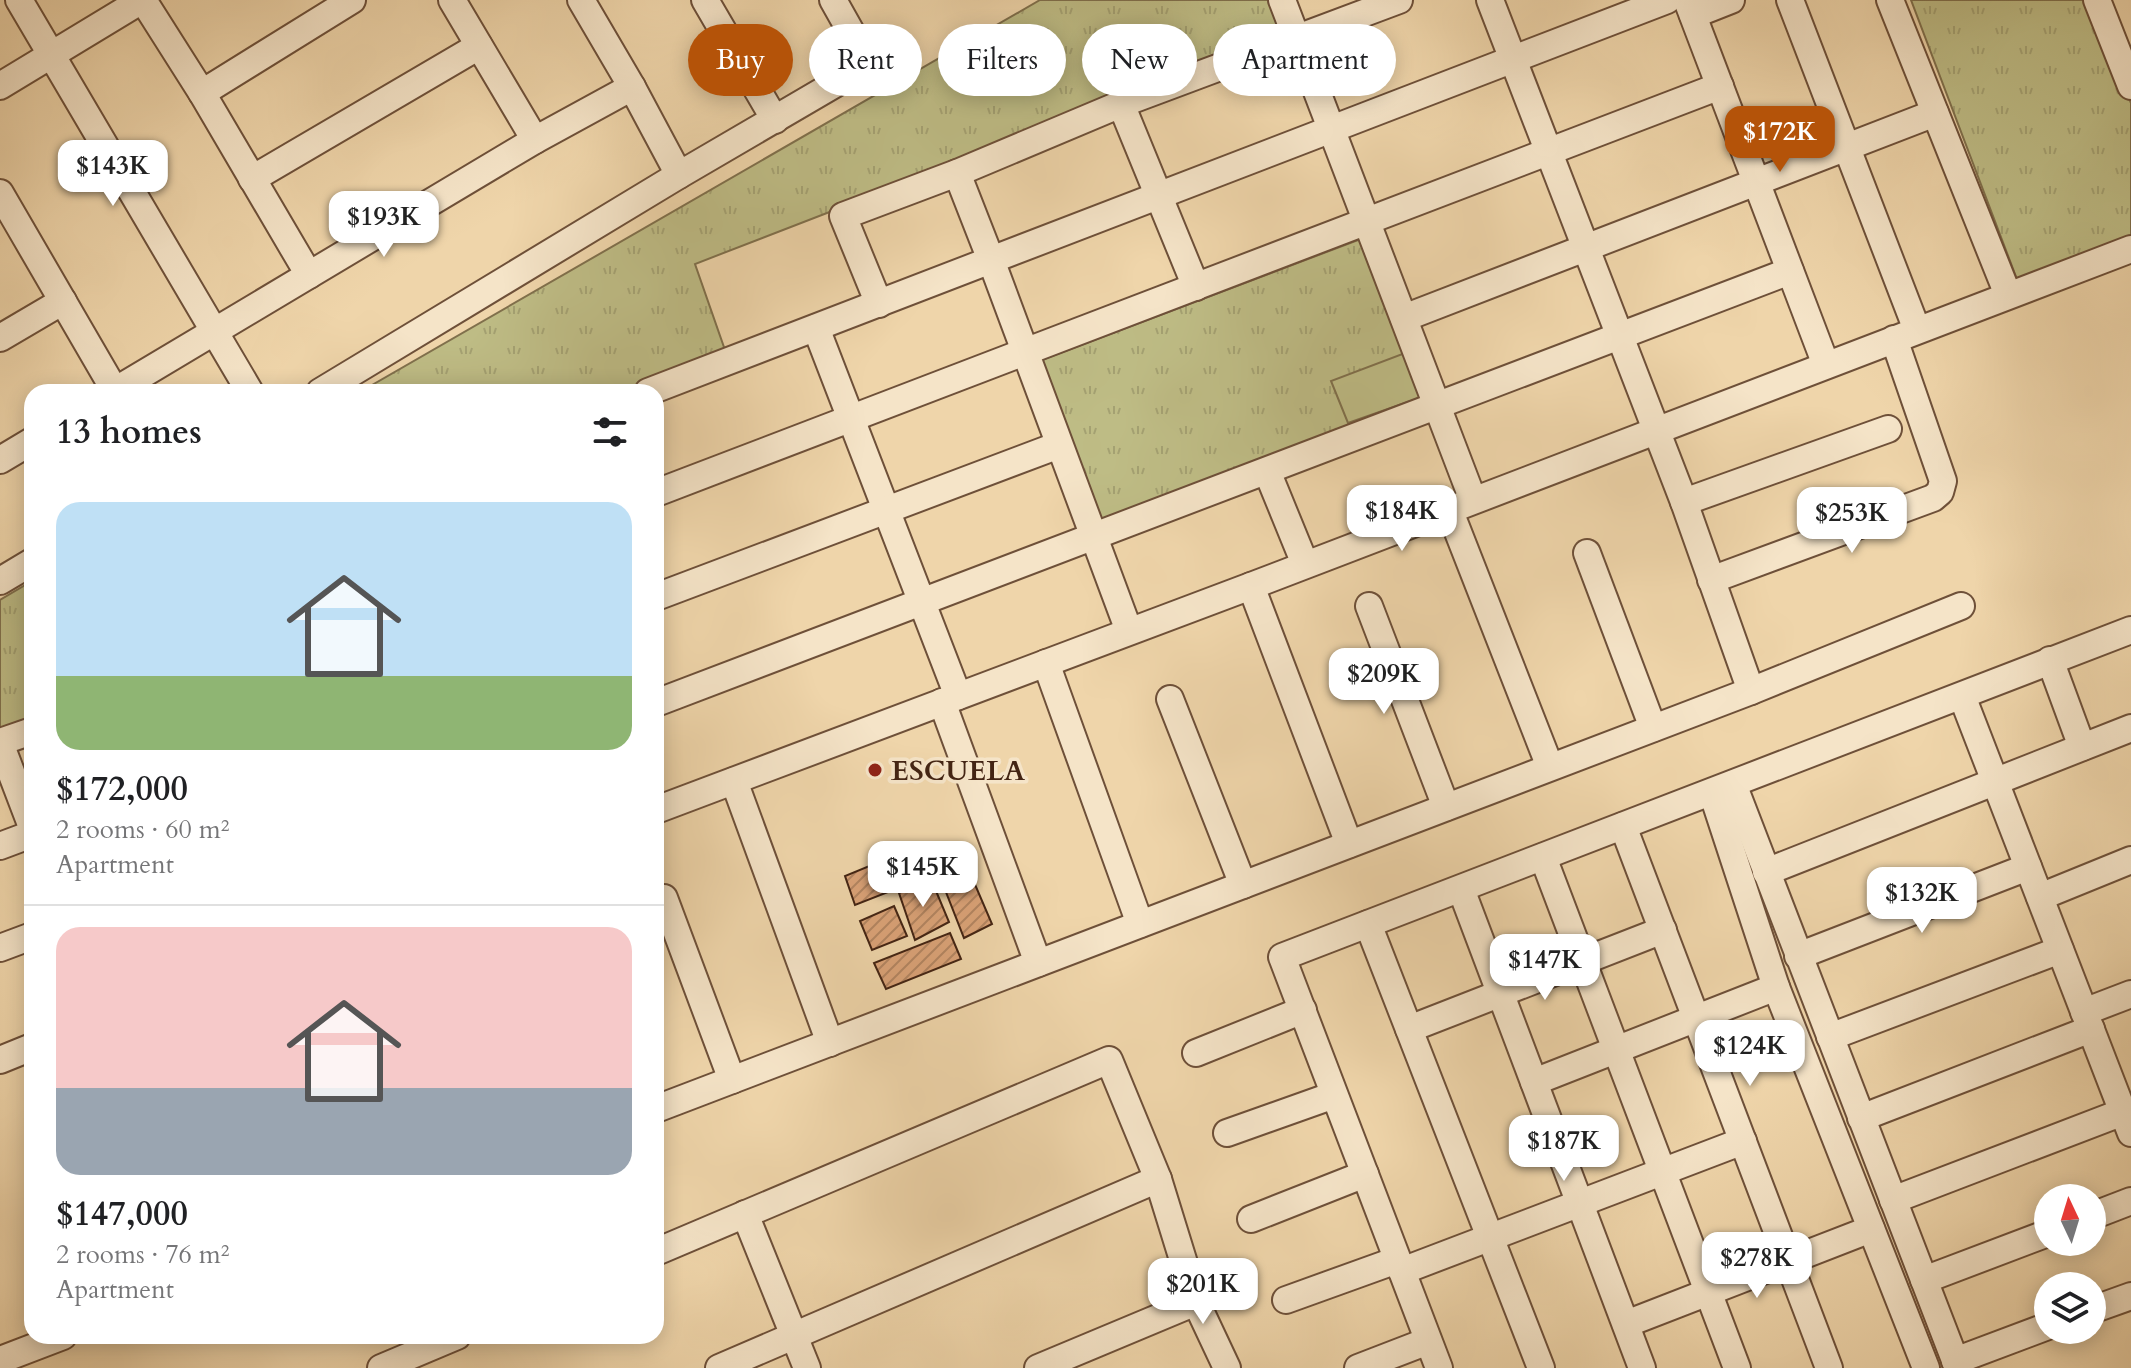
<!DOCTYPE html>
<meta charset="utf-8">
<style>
:root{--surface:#fff;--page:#f6f6f6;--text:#202124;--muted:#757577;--line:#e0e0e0;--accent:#b45309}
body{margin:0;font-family:Cardo,serif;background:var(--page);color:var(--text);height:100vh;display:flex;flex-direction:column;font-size:30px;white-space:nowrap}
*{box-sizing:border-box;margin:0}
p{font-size:26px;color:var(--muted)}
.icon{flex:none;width:44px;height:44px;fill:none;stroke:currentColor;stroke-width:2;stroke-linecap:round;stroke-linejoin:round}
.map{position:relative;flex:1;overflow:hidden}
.panel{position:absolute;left:24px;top:384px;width:640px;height:960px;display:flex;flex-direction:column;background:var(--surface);border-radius:24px;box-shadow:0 4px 20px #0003}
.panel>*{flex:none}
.guide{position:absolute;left:688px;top:24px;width:760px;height:72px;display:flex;gap:16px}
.needle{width:52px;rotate:356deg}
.buttons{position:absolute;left:2034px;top:1184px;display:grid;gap:16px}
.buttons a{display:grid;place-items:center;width:72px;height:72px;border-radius:50%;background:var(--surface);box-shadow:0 4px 20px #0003;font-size:40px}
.price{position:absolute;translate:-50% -68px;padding:0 18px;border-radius:16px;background:#fff;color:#222;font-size:26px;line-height:52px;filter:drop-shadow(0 2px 4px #0008)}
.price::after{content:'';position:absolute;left:50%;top:48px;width:24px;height:18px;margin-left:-12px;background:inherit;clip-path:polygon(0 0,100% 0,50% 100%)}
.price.current{background:var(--accent);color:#fff}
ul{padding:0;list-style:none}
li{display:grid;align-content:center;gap:16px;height:424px;padding:0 32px}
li+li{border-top:2px solid var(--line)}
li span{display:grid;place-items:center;height:248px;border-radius:24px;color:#555}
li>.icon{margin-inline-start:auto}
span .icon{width:144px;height:144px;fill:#fffc;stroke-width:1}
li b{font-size:34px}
h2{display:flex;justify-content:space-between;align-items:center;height:96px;padding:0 32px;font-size:34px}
.tag{padding:0 28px;border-radius:36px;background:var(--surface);box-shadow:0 4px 20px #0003;font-size:28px;line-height:72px}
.tag.current{background:var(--accent);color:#fff}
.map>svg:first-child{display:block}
.grass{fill:url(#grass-tufts);stroke:#80704c;stroke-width:2}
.pitch{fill:#bebc85;stroke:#80704c;stroke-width:2}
.building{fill:url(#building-hatch);stroke:#432413;stroke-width:2}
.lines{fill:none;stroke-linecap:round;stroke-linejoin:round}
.minor-casing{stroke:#6e5039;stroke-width:30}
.minor{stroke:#f5e4c8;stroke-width:26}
.poi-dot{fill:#8f2418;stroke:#f5e4c8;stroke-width:3}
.labels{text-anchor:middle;stroke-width:7;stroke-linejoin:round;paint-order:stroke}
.poi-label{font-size:28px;font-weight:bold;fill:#432413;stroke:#f5e4c8;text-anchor:start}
</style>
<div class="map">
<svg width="2131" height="1368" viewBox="0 0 2131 1368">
<defs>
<pattern id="grass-tufts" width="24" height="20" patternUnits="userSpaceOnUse" patternTransform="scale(2)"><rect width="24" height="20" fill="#bebc85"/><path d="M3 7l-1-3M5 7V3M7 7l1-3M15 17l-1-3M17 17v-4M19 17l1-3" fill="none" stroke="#a4a172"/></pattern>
<pattern id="building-hatch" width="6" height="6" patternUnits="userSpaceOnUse" patternTransform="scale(2)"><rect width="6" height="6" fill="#dba378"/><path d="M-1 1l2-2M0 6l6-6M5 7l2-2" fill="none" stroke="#b38561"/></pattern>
</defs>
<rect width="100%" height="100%" fill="#efd5aa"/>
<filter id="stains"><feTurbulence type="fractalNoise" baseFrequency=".0025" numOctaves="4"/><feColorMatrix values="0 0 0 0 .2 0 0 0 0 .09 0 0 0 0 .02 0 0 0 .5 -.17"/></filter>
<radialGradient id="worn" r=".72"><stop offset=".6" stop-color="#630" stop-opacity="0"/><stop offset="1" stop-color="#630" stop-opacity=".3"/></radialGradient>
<!-- grass -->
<g class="grass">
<polygon points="1040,0 1276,0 1290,34 695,264 726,353 626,392 360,392"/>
<polygon points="1911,0 2089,0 2131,103 2131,237 2018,282"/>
<polygon points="1366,237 1427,400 1099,525 1039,361"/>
<polygon points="32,581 32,724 0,736 0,600"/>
</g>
<!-- pitch -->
<polygon class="pitch" points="1405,353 1422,397 1348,423 1331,381"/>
<!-- building -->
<g class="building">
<polygon points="918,846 929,876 855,905 845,876"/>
<polygon points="961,852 992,924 964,938 935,864"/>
<polygon points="931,879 949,922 915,940 899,893"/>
<polygon points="894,906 907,936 872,950 860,921"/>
<polygon points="950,933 961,959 886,989 874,963"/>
</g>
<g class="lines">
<defs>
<g id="minor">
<polyline points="19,0 250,392"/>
<polyline points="143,0 202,93 309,275"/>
<polyline points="452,0 535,140"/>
<polyline points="581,0 632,87 679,175"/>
<polyline points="705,0 775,120"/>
<polyline points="1282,0 1473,500"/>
<polyline points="1490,0 1684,502 1751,691"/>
<polyline points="1687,0 1826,365"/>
<polyline points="1790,0 1917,330"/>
<polyline points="1890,0 2008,295"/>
<polyline points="2097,0 2131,86"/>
<polyline points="1693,15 1731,0"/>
<polyline points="0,86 142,0"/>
<polyline points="202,93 352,0"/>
<polyline points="1121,104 1196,287"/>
<polyline points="957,173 991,260 1129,631"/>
<polyline points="252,179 479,46"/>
<polyline points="0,193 115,391"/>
<polyline points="879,304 843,216 957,173 1121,104 1399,0"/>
<polyline points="1404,318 1935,113"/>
<polyline points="816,328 958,696"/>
<polyline points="0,338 63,301"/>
<polyline points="113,392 535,140 632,87"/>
<polyline points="320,392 679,175 869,64 833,0"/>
<polyline points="648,392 1667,0"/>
<polyline points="0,460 32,441"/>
<polyline points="1267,471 1305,564"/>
<polyline points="656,493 1720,86"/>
<polyline points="1684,502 1888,429"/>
<polyline points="1449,509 1550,767"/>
<polyline points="1587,553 1653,728"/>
<polyline points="1711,580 1933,498 1940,492 1943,481 1894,339"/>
<polyline points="0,581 32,562"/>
<polyline points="1251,586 1349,844"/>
<polyline points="656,597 1059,445"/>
<polyline points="1369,606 1446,807"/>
<polyline points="2050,660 2082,747"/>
<polyline points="1046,663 1140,924"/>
<polyline points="1962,696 2131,1133"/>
<polyline points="1170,699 1243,885"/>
<polyline points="942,702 1038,963"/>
<polyline points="656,703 1790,271"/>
<polyline points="0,742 32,731"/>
<polyline points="0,743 32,827"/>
<polyline points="734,781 830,1043"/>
<polyline points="1733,784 1958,1368"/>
<polyline points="1712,792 1776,987 1926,1368"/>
<polyline points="656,810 1251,586 2131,249"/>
<polyline points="1623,826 1829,1368"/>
<polyline points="0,846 32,834"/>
<polyline points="1543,857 1737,1368"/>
<polyline points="1766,872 2131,728"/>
<polyline points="1461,889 1642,1368"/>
<polyline points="2040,897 2131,860"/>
<polyline points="664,898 732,1080"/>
<polyline points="1368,924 1541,1368"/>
<polyline points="0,948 32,936"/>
<polyline points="1798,956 2028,867"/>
<polyline points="2084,1012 2131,994"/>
<polyline points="1409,1029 1663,930"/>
<polyline points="1830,1037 2060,950"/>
<polyline points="1196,1053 1303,1010"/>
<polyline points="0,1060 32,1047"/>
<polyline points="1534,1082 1776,987"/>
<polyline points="656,1109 1751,691 1961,606"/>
<polyline points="1861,1118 2091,1029"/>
<polyline points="1227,1133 1334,1095"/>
<polyline points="1893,1200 2123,1112"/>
<polyline points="745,1214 807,1368"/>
<polyline points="2092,1216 2131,1201"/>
<polyline points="1251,1219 1365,1174"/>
<polyline points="656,1252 1109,1060 1158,1179 719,1368"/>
<polyline points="1402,1271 1743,1141"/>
<polyline points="1924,1280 2048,1233"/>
<polyline points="1286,1300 1397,1260"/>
<polyline points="1196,1302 1227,1368"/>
<polyline points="2092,1310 2131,1296"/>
<polyline points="1626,1324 1871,1229"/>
<polyline points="3,1359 63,1336"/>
<polyline points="1955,1361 2048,1326"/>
<polyline points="381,1368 457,1336"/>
<polyline points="1038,1368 1196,1302 1158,1179"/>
<polyline points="1358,1368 1428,1341"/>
<polyline points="1439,1368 1282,957 2131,630"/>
</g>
</defs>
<!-- minor casing -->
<use href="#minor" class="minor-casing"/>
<!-- minor -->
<use href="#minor" class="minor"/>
</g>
<!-- markers -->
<circle class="poi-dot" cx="875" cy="770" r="8"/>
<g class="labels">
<!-- poi labels -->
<g class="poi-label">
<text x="891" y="780">ESCUELA</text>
</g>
</g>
<rect width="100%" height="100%" filter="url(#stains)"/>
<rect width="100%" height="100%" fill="url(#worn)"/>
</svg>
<div class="buttons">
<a><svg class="needle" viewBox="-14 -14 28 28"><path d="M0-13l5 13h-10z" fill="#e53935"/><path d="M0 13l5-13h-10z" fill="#757577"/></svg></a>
<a><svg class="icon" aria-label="layers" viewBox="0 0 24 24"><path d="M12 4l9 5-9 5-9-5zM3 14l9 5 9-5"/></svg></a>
</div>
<b class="price current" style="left:1780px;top:174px">$172K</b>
<b class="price" style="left:113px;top:208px">$143K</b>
<b class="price" style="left:384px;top:259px">$193K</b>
<b class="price" style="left:1402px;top:553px">$184K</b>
<b class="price" style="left:1852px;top:555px">$253K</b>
<b class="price" style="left:1384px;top:716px">$209K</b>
<b class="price" style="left:923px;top:909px">$145K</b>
<b class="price" style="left:1922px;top:935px">$132K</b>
<b class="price" style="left:1545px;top:1002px">$147K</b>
<b class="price" style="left:1750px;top:1088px">$124K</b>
<b class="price" style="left:1564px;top:1183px">$187K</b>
<b class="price" style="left:1757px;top:1300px">$278K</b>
<b class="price" style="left:1203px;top:1326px">$201K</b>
<div class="guide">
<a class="tag current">Buy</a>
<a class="tag">Rent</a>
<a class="tag">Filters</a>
<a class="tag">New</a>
<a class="tag">Apartment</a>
</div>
<section class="panel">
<h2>13 homes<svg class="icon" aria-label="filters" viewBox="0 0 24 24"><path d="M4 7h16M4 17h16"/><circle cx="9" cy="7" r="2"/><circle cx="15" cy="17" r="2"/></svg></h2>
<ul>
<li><span style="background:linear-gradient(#bfe0f5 70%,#8fb573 0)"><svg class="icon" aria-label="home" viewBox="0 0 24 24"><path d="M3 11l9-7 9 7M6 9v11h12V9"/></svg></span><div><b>$172,000</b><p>2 rooms · 60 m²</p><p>Apartment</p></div></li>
<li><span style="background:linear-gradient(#f6c9c9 65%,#9aa5b1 0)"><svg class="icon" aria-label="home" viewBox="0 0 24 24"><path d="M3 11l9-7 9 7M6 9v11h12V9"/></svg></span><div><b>$147,000</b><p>2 rooms · 76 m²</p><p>Apartment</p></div></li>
</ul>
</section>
</div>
